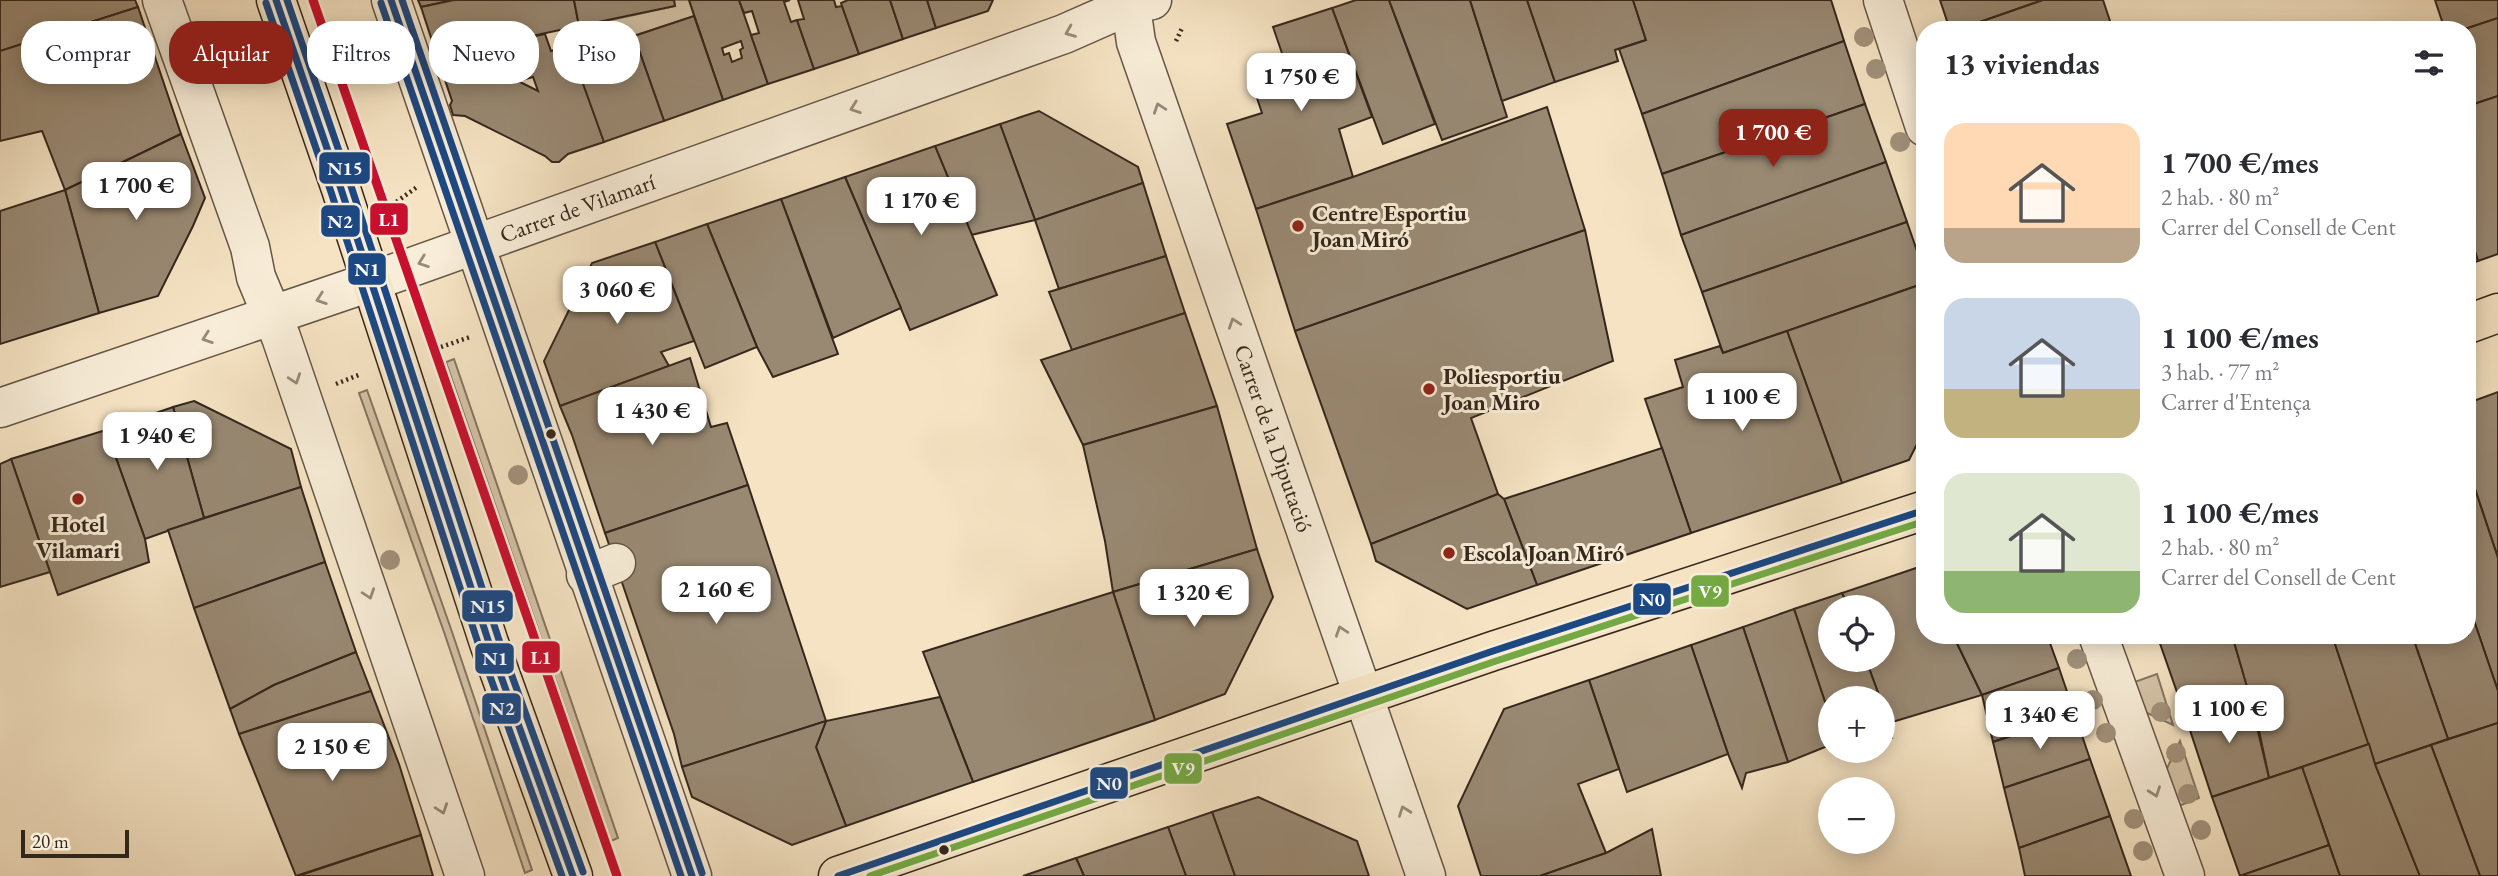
<!DOCTYPE html>
<html lang="es">
<meta charset="utf-8">
<style>
:root{--surface:#fff;--page:#f2f2f3;--text:#2b2b33;--muted:#7c7c81;--accent:#8f2418}
body{margin:0;font-family:"EB Garamond",serif;background:var(--page);color:var(--text);height:100vh;display:flex;flex-direction:column;font-size:26px;white-space:nowrap}
*{box-sizing:border-box;margin:0}
p{font-size:23px;color:var(--muted)}
.icon{flex:none;width:38px;height:38px;fill:none;stroke:currentColor;stroke-width:2;stroke-linecap:round;stroke-linejoin:round}
.map{position:relative;flex:1;overflow:hidden}
.details{position:absolute;left:1916px;top:21px;width:560px;height:623px;display:flex;flex-direction:column;background:var(--surface);border-radius:28px;box-shadow:0 4px 18px #0003}
.details>*{flex:none}
.guide{position:absolute;left:21px;top:21px;width:665px;height:63px;display:flex;gap:14px}
.buttons{position:absolute;left:1818px;top:595px;display:grid;gap:14px}
.buttons a{display:grid;place-items:center;width:77px;height:77px;border-radius:50%;background:var(--surface);box-shadow:0 4px 18px #0003;font-size:35px}
.scale{position:absolute;left:21px;bottom:18px;width:108px;box-sizing:border-box;padding-left:7px;border:4px solid #35271c;border-top:0;font-size:19px;line-height:24px;white-space:nowrap;color:#35271c;-webkit-text-stroke:5px #f8edd8;paint-order:stroke}
.price{position:absolute;translate:-50% -60px;padding:0 16px;border-radius:14px;background:#fff;color:#222;font-size:23px;line-height:46px;filter:drop-shadow(0 2px 4px #0008)}
.price::after{content:'';position:absolute;left:50%;top:42px;width:21px;height:16px;margin-left:-10px;background:inherit;clip-path:polygon(0 0,100% 0,50% 100%)}
.price.on{background:var(--accent);color:#fff}
ul{padding:0;list-style:none}
li{display:flex;align-items:center;gap:21px;height:175px;padding:0 28px}
li span{display:grid;place-items:center;flex:none;width:196px;height:140px;border-radius:21px;color:#555}
li>.icon{margin-inline-start:auto}
span .icon{width:84px;height:84px;fill:#fffc;stroke-width:1}
li b{font-size:30px}
h2{display:flex;justify-content:space-between;align-items:center;height:84px;padding:0 28px;font-size:30px}
.chip{padding:0 24px;border-radius:28px;background:var(--surface);box-shadow:0 4px 18px #0003;font-size:24px;line-height:63px}
.chip.on{background:var(--accent);color:#fff}
.map>svg:first-child{display:block}
.green{fill:#d4c3a7;stroke:#847562;stroke-width:2}
.building{fill:#998973;stroke:#35271c;stroke-width:2;fill-rule:evenodd}
.lines{fill:none;stroke-linecap:round;stroke-linejoin:round}
.minor-casing{stroke:#655646;stroke-width:41}
.major-casing{stroke:#35271c;stroke-width:41}
.path{stroke:#35271c;stroke-width:4.5;stroke-dasharray:2 3.5;stroke-linecap:butt}
.minor{stroke:#f8edd8;stroke-width:38}
.major{stroke:#f5e3c3;stroke-width:38}
.bus-1-casing{stroke:#f8edd8;stroke-width:12}
.bus-2-casing{stroke:#f8edd8;stroke-width:12}
.bus-3-casing{stroke:#f8edd8;stroke-width:12}
.bus-4-casing{stroke:#f8edd8;stroke-width:12}
.bus-5-casing{stroke:#f8edd8;stroke-width:12}
.bus-1{stroke:#1c4883;stroke-width:7}
.bus-2{stroke:#1c4883;stroke-width:7}
.bus-3{stroke:#1c4883;stroke-width:7}
.bus-4{stroke:#1c4883;stroke-width:7}
.bus-5{stroke:#74a943;stroke-width:7}
.metro-1-casing{stroke:#f8edd8;stroke-width:14}
.metro-1{stroke:#c8102e;stroke-width:9}
.tree{fill:#a1917a}
.oneway{stroke:#968a7a}
.poi-dot{fill:#8f2418;stroke:#f8edd8;stroke-width:2.5}
.bus-dot{fill:#35271c;stroke:#f8edd8;stroke-width:2.5}
.labels{text-anchor:middle;stroke-width:6;stroke-linejoin:round;paint-order:stroke}
.street-label{font-size:23px;fill:#35271c;stroke:#f8edd8}
.poi-label{font-size:23px;font-weight:bold;fill:#35271c;stroke:#f8edd8;text-anchor:start}
.line-badge{stroke:#f8edd8;stroke-width:2.5}
.badge-label{font-size:19px;text-anchor:middle;font-weight:bold;fill:#fff}
</style>
<div class="map">
<svg width="2498" height="876" viewBox="0 0 2498 876">
<rect width="100%" height="100%" fill="#f5e3c3"/>
<filter id="stains"><feTurbulence type="fractalNoise" baseFrequency=".00286" numOctaves="4"/><feColorMatrix values="0 0 0 0 .2 0 0 0 0 .09 0 0 0 0 .02 0 0 0 .5 -.17"/></filter>
<radialGradient id="worn" r=".72"><stop offset=".6" stop-color="#630" stop-opacity="0"/><stop offset="1" stop-color="#630" stop-opacity=".3"/></radialGradient>
<!-- green -->
<g class="green">
<polygon points="674,0 689,0 694,16 573,56 565,30 675,6"/>
<polygon points="454,359 618,838 611,841 446,362"/>
<polygon points="367,390 451,629 532,870 525,873 444,632 359,393"/>
<polygon points="2157,674 2173,725 2134,707 2126,685"/>
<polygon points="2180,741 2199,798 2169,810 2160,783"/>
</g>
<!-- building -->
<g class="building">
<polygon points="0,0 135,0 138,7 0,51"/>
<polygon points="418,0 454,0 421,7"/>
<polygon points="454,0 574,0 579,26 437,56 421,7"/>
<polygon points="574,0 674,0 675,6 579,26"/>
<path d="M689,0h50l29,84 -45,16zM741,41l2,7 -3,2 2,8 -10,4 -3,-9 -5,2 -2,-7z"/>
<polygon points="739,0 790,0 784,2 791,22 797,20 814,69 768,84 751,35 759,33 752,11 744,13"/>
<polygon points="798,0 834,0 836,7 842,6 859,54 814,69 797,20 804,19"/>
<polygon points="890,0 903,39 859,54 841,3 848,0"/>
<polygon points="890,0 927,0 936,28 903,39"/>
<polygon points="927,0 993,0 988,11 936,28"/>
<polygon points="1356,0 1389,0 1435,124 1383,144 1332,8"/>
<polygon points="1389,0 1470,0 1507,117 1442,140"/>
<polygon points="1470,0 1527,0 1555,82 1502,101"/>
<polygon points="1527,0 1633,0 1646,40 1615,50 1618,61 1555,82"/>
<polygon points="1633,0 1831,0 1844,41 1642,114 1619,49 1646,40"/>
<polygon points="1940,0 2043,0 1957,30 1950,30"/>
<polygon points="2043,0 2103,0 2113,30 1957,30"/>
<polygon points="2435,0 2498,0 2498,18 2462,30 2445,30"/>
<polygon points="138,7 181,134 65,190 42,131 0,141 0,51"/>
<polygon points="1332,8 1372,117 1339,129 1353,177 1256,209 1227,124 1262,113 1249,74 1285,62 1273,27"/>
<polygon points="694,16 723,100 664,121 634,36"/>
<polygon points="2498,18 2498,96 2468,106 2468,30 2462,30"/>
<path d="M545,34l6,17 19,-6 34,97 -36,12 -9,8h-7l-7,-6 -80,-40 -12,-1 -3,-10 2,-4 -15,-45zM533,77l5,14 -20,-10z"/>
<polygon points="634,36 664,121 604,142 573,56"/>
<polygon points="1844,41 1865,104 1662,174 1642,114"/>
<polygon points="2498,96 2498,254 2478,261 2468,230 2468,106"/>
<polygon points="1865,104 1886,162 1681,235 1662,174"/>
<polygon points="1547,107 1585,230 1295,331 1256,209 1353,177"/>
<polygon points="1039,111 1138,167 1143,183 1035,220 1000,124"/>
<polygon points="1000,124 1035,220 971,235 935,146"/>
<polygon points="181,134 205,198 193,226 158,296 99,313 65,190"/>
<polygon points="935,146 997,295 910,330 845,177"/>
<polygon points="1886,162 1907,222 1702,292 1681,235"/>
<polygon points="845,177 901,308 833,338 781,199"/>
<polygon points="1143,183 1166,256 1059,289 1035,220"/>
<polygon points="65,190 99,313 0,344 0,211"/>
<polygon points="781,199 838,354 773,377 757,347 707,224"/>
<polygon points="1907,222 1925,274 1925,283 1723,353 1702,292"/>
<polygon points="707,224 757,347 705,368 655,242"/>
<polygon points="1585,230 1613,361 1471,418 1498,494 1371,544 1295,331"/>
<polygon points="2468,230 2478,261 2468,265"/>
<polygon points="655,242 694,341 661,352 669,366 560,406 544,361 592,263"/>
<polygon points="1166,256 1185,313 1072,350 1049,292"/>
<polygon points="1925,283 1925,428 1909,460 1842,483 1787,331"/>
<polygon points="1185,313 1217,406 1083,445 1041,360"/>
<polygon points="1787,331 1842,483 1691,533 1645,399 1683,387 1675,360 1720,346 1723,353"/>
<polygon points="690,358 711,427 727,423 748,485 605,533 572,435 560,406"/>
<polygon points="2498,392 2498,558 2468,468 2468,403"/>
<polygon points="194,401 291,449 301,487 204,518 173,407"/>
<polygon points="1217,406 1257,549 1113,592 1105,541 1083,445"/>
<polygon points="173,407 204,518 145,539 106,430"/>
<polygon points="106,430 145,539 149,562 58,595 11,459"/>
<polygon points="1662,448 1691,533 1537,585 1504,499"/>
<polygon points="11,459 50,572 0,587 0,464"/>
<polygon points="2468,468 2498,558 2498,691 2468,603"/>
<polygon points="748,485 826,721 682,767 674,734 605,533"/>
<polygon points="301,487 325,562 194,608 168,530"/>
<polygon points="1498,494 1504,499 1537,585 1467,609 1376,561 1371,544"/>
<polygon points="1257,549 1273,597 1225,694 1155,720 1113,592"/>
<polygon points="325,562 356,652 274,685 230,709 194,608"/>
<polygon points="1919,567 1925,579 1925,635 1953,635 1982,695 1889,723 1883,706 1883,698 1880,698 1866,660 1883,660 1883,607 1848,607 1842,593"/>
<polygon points="1113,592 1155,720 973,782 923,652"/>
<polygon points="1842,593 1848,607 1830,607 1830,660 1866,660 1880,698 1830,698 1830,717 1794,609"/>
<polygon points="2468,603 2498,691 2498,723 2448,739 2412,635 2468,635"/>
<polygon points="1794,609 1830,717 1830,745 1788,762 1743,627"/>
<polygon points="1743,627 1788,762 1746,773 1742,788 1728,754 1691,645"/>
<polygon points="1953,635 2047,635 2059,668 1982,695"/>
<polygon points="2157,635 2232,635 2249,693 2185,715"/>
<polygon points="2232,635 2332,635 2369,744 2269,778 2257,721"/>
<polygon points="2332,635 2412,635 2448,739 2375,764"/>
<polygon points="1691,645 1728,754 1627,792 1589,680"/>
<polygon points="356,652 371,691 239,734 230,709 274,685"/>
<polygon points="2059,668 2075,715 1993,742 1982,695"/>
<polygon points="1589,680 1619,769 1578,784 1606,853 1540,876 1481,876 1458,806 1504,709"/>
<polygon points="371,691 399,764 421,835 296,876 239,734"/>
<polygon points="2249,693 2269,778 2212,797 2185,715"/>
<polygon points="940,697 973,782 846,826 816,747 826,721"/>
<polygon points="1883,706 1892,738 1883,740"/>
<polygon points="2075,715 2090,759 2004,788 1993,742"/>
<polygon points="826,721 816,747 846,826 792,845 692,797 682,767"/>
<polygon points="2498,723 2498,876 2480,876 2431,745"/>
<polygon points="2369,744 2375,764 2420,876 2340,876 2302,767"/>
<polygon points="2431,745 2480,876 2420,876 2375,764"/>
<polygon points="2090,759 2110,816 2019,848 2004,788"/>
<polygon points="2302,767 2329,845 2240,876 2212,797"/>
<polygon points="1258,797 1357,841 1369,876 1235,876 1212,812"/>
<polygon points="1212,812 1235,876 1186,876 1168,827"/>
<polygon points="2110,816 2131,876 2025,876 2019,848"/>
<polygon points="1168,827 1186,876 1084,876 1076,858"/>
<polygon points="1652,829 1661,876 1540,876 1606,853"/>
<polygon points="421,835 433,876 298,876"/>
<polygon points="2329,845 2340,876 2240,876"/>
<polygon points="1076,858 1084,876 1023,876"/>
</g>
<g class="lines">
<defs>
<g id="minor">
<polyline points="162,0 250,247 256,277 281,337 465,876"/>
<path d="M391,0c101,292 199,584 301,876"/>
<path id="s1" d="M1130,0l6,42 290,834"/>
<polyline points="1883,0 1925,127"/>
<path id="s2" d="M0,408l370,-126 694,-248 68,-30 20,-4"/>
<polyline points="586,575 616,563"/>
<polyline points="2098,635 2185,876"/>
</g>
<g id="major">
<polyline points="276,0 341,189 489,643 573,876"/>
<polyline points="2468,324 2498,313"/>
<polyline points="838,876 1493,651 1925,510"/>
</g>
</defs>
<!-- minor casing -->
<use href="#minor" class="minor-casing"/>
<!-- major casing -->
<use href="#major" class="major-casing"/>
<!-- path -->
<g class="path">
<polyline points="1176,41 1183,26"/>
<polyline points="392,205 417,187"/>
<polyline points="441,347 470,337"/>
<polyline points="336,384 361,374"/>
</g>
<!-- minor -->
<use href="#minor" class="minor"/>
<!-- major -->
<use href="#major" class="major"/>
<defs>
<g id="bus-1">
<polyline points="276,0 341,189 489,643 573,876"/>
<polyline points="391,0 692,876"/>
</g>
<g id="bus-2">
<polyline points="266,3 331,192 479,646 562,876"/>
<polyline points="381,3 681,876"/>
</g>
<g id="bus-3">
<polyline points="287,0 351,186 499,640 583,872"/>
<polyline points="402,0 702,873"/>
</g>
<polyline id="bus-4" points="838,876 1493,651 1925,510"/>
<polyline id="bus-5" points="870,876 1496,661 1925,521"/>
</defs>
<!-- bus-1 casing -->
<use href="#bus-1" class="bus-1-casing"/>
<!-- bus-2 casing -->
<use href="#bus-2" class="bus-2-casing"/>
<!-- bus-3 casing -->
<use href="#bus-3" class="bus-3-casing"/>
<!-- bus-4 casing -->
<use href="#bus-4" class="bus-4-casing"/>
<!-- bus-5 casing -->
<use href="#bus-5" class="bus-5-casing"/>
<!-- bus-1 -->
<use href="#bus-1" class="bus-1"/>
<!-- bus-2 -->
<use href="#bus-2" class="bus-2"/>
<!-- bus-3 -->
<use href="#bus-3" class="bus-3"/>
<!-- bus-4 -->
<use href="#bus-4" class="bus-4"/>
<!-- bus-5 -->
<use href="#bus-5" class="bus-5"/>
<defs>
<polyline id="metro-1" points="313,0 617,876"/>
</defs>
<!-- metro-1 casing -->
<use href="#metro-1" class="metro-1-casing"/>
<!-- metro-1 -->
<use href="#metro-1" class="metro-1"/>
</g>
<!-- trees -->
<g class="tree">
<circle cx="1864" cy="37" r="10"/>
<circle cx="1876" cy="69" r="10"/>
<circle cx="1900" cy="142" r="10"/>
<circle cx="518" cy="475" r="10"/>
<circle cx="390" cy="560" r="10"/>
<circle cx="2077" cy="659" r="10"/>
<circle cx="2093" cy="700" r="10"/>
<circle cx="2161" cy="712" r="10"/>
<circle cx="2106" cy="733" r="10"/>
<circle cx="2176" cy="753" r="10"/>
<circle cx="2188" cy="794" r="10"/>
<circle cx="2134" cy="819" r="10"/>
<circle cx="2201" cy="830" r="10"/>
<circle cx="2143" cy="851" r="10"/>
</g>
<!-- one-way arrows -->
<defs><path id="oneway-chevron" d="M-2-3.5L2.5 0L-2 3.5" fill="none" stroke-width="1.6" stroke-linecap="round" stroke-linejoin="round" transform="scale(1.75)"/></defs>
<g class="oneway">
<use href="#oneway-chevron" transform="translate(1070 32) rotate(158)"/>
<use href="#oneway-chevron" transform="translate(855 108) rotate(160)"/>
<use href="#oneway-chevron" transform="translate(1159 108) rotate(-109)"/>
<use href="#oneway-chevron" transform="translate(423 262) rotate(160)"/>
<use href="#oneway-chevron" transform="translate(321 299) rotate(161)"/>
<use href="#oneway-chevron" transform="translate(1234 323) rotate(-109)"/>
<use href="#oneway-chevron" transform="translate(207 338) rotate(161)"/>
<use href="#oneway-chevron" transform="translate(295 379) rotate(71)"/>
<use href="#oneway-chevron" transform="translate(369 594) rotate(71)"/>
<use href="#oneway-chevron" transform="translate(1341 631) rotate(-109)"/>
<use href="#oneway-chevron" transform="translate(2155 792) rotate(70)"/>
<use href="#oneway-chevron" transform="translate(442 809) rotate(71)"/>
<use href="#oneway-chevron" transform="translate(1404 811) rotate(-110)"/>
</g>
<!-- markers -->
<g class="poi-dot">
<circle cx="1298" cy="226" r="7"/>
<circle cx="1429" cy="389" r="7"/>
<circle cx="78" cy="499" r="7"/>
<circle cx="1449" cy="553" r="7"/>
</g>
<g class="bus-dot">
<circle cx="551" cy="434" r="6"/>
<circle cx="944" cy="850" r="6"/>
</g>
<g class="labels">
<!-- street labels -->
<g class="street-label">
<text dy="8" stroke="none"><textPath href="#s2" startOffset="611">Carrer de Vilamarí</textPath></text>
<text dy="8" stroke="none"><textPath href="#s1" startOffset="462">Carrer de la Diputació</textPath></text>
</g>
<!-- poi labels -->
<g class="poi-label">
<text x="1312" y="221">Centre Esportiu<tspan x="1312" dy="26">Joan Miró</tspan></text>
<text x="1443" y="384">Poliesportiu<tspan x="1443" dy="26">Joan Miro</tspan></text>
<text x="78" y="532" text-anchor="middle">Hotel<tspan x="78" dy="26">Vilamari</tspan></text>
<text x="1463" y="561">Escola Joan Miró</text>
</g>
</g>
<g class="line-badge">
<rect x="318" y="151" width="53" height="34" rx="7" fill="#1c4883"/>
<rect x="369" y="202" width="40" height="34" rx="7" fill="#c8102e"/>
<rect x="320" y="204" width="41" height="34" rx="7" fill="#1c4883"/>
<rect x="347" y="252" width="40" height="34" rx="7" fill="#1c4883"/>
<rect x="1690" y="574" width="40" height="34" rx="7" fill="#74a943"/>
<rect x="1632" y="582" width="40" height="34" rx="7" fill="#1c4883"/>
<rect x="461" y="589" width="53" height="34" rx="7" fill="#1c4883"/>
<rect x="521" y="640" width="40" height="34" rx="7" fill="#c8102e"/>
<rect x="474" y="642" width="41" height="33" rx="7" fill="#1c4883"/>
<rect x="481" y="692" width="41" height="33" rx="7" fill="#1c4883"/>
<rect x="1163" y="752" width="40" height="33" rx="7" fill="#74a943"/>
<rect x="1089" y="766" width="40" height="34" rx="7" fill="#1c4883"/>
</g>
<g class="badge-label">
<text x="345" y="175">N15</text>
<text x="389" y="226">L1</text>
<text x="340" y="228">N2</text>
<text x="367" y="276">N1</text>
<text x="1710" y="598">V9</text>
<text x="1652" y="606">N0</text>
<text x="488" y="613">N15</text>
<text x="541" y="664">L1</text>
<text x="495" y="665">N1</text>
<text x="502" y="715">N2</text>
<text x="1183" y="775">V9</text>
<text x="1109" y="790">N0</text>
</g>
<rect width="100%" height="100%" filter="url(#stains)"/>
<rect width="100%" height="100%" fill="url(#worn)"/>
</svg>
<div class="buttons">
<a><svg class="icon" aria-label="locate" viewBox="0 0 24 24"><circle cx="12" cy="12" r="6"/><path d="M12 2v4M12 18v4M2 12h4M18 12h4"/></svg></a>
<a>+</a>
<a>−</a>
</div>
<div class="scale">20 m</div>
<b class="price" style="left:1301px;top:113px">1 750 €</b>
<b class="price on" style="left:1773px;top:169px">1 700 €</b>
<b class="price" style="left:136px;top:222px">1 700 €</b>
<b class="price" style="left:921px;top:237px">1 170 €</b>
<b class="price" style="left:617px;top:326px">3 060 €</b>
<b class="price" style="left:1742px;top:433px">1 100 €</b>
<b class="price" style="left:652px;top:447px">1 430 €</b>
<b class="price" style="left:157px;top:472px">1 940 €</b>
<b class="price" style="left:716px;top:626px">2 160 €</b>
<b class="price" style="left:1194px;top:629px">1 320 €</b>
<b class="price" style="left:2229px;top:745px">1 100 €</b>
<b class="price" style="left:2040px;top:751px">1 340 €</b>
<b class="price" style="left:332px;top:783px">2 150 €</b>
<div class="guide">
<a class="chip">Comprar</a>
<a class="chip on">Alquilar</a>
<a class="chip">Filtros</a>
<a class="chip">Nuevo</a>
<a class="chip">Piso</a>
</div>
<section class="details">
<h2>13 viviendas<svg class="icon" aria-label="filters" viewBox="0 0 24 24"><path d="M4 7h16M4 17h16"/><circle cx="9" cy="7" r="2"/><circle cx="15" cy="17" r="2"/></svg></h2>
<ul>
<li><span style="background:linear-gradient(#ffd9b3 75%,#b9a48a 0)"><svg class="icon" aria-label="home" viewBox="0 0 24 24"><path d="M3 11l9-7 9 7M6 9v11h12V9"/></svg></span><div><b>1 700 €/mes</b><p>2 hab. · 80 m²</p><p>Carrer del Consell de Cent</p></div></li>
<li><span style="background:linear-gradient(#c9d6e8 65%,#c2b280 0)"><svg class="icon" aria-label="home" viewBox="0 0 24 24"><path d="M3 11l9-7 9 7M6 9v11h12V9"/></svg></span><div><b>1 100 €/mes</b><p>3 hab. · 77 m²</p><p>Carrer d'Entença</p></div></li>
<li><span style="background:linear-gradient(#dfe7d0 70%,#8fb573 0)"><svg class="icon" aria-label="home" viewBox="0 0 24 24"><path d="M3 11l9-7 9 7M6 9v11h12V9"/></svg></span><div><b>1 100 €/mes</b><p>2 hab. · 80 m²</p><p>Carrer del Consell de Cent</p></div></li>
</ul>
</section>
</div>
